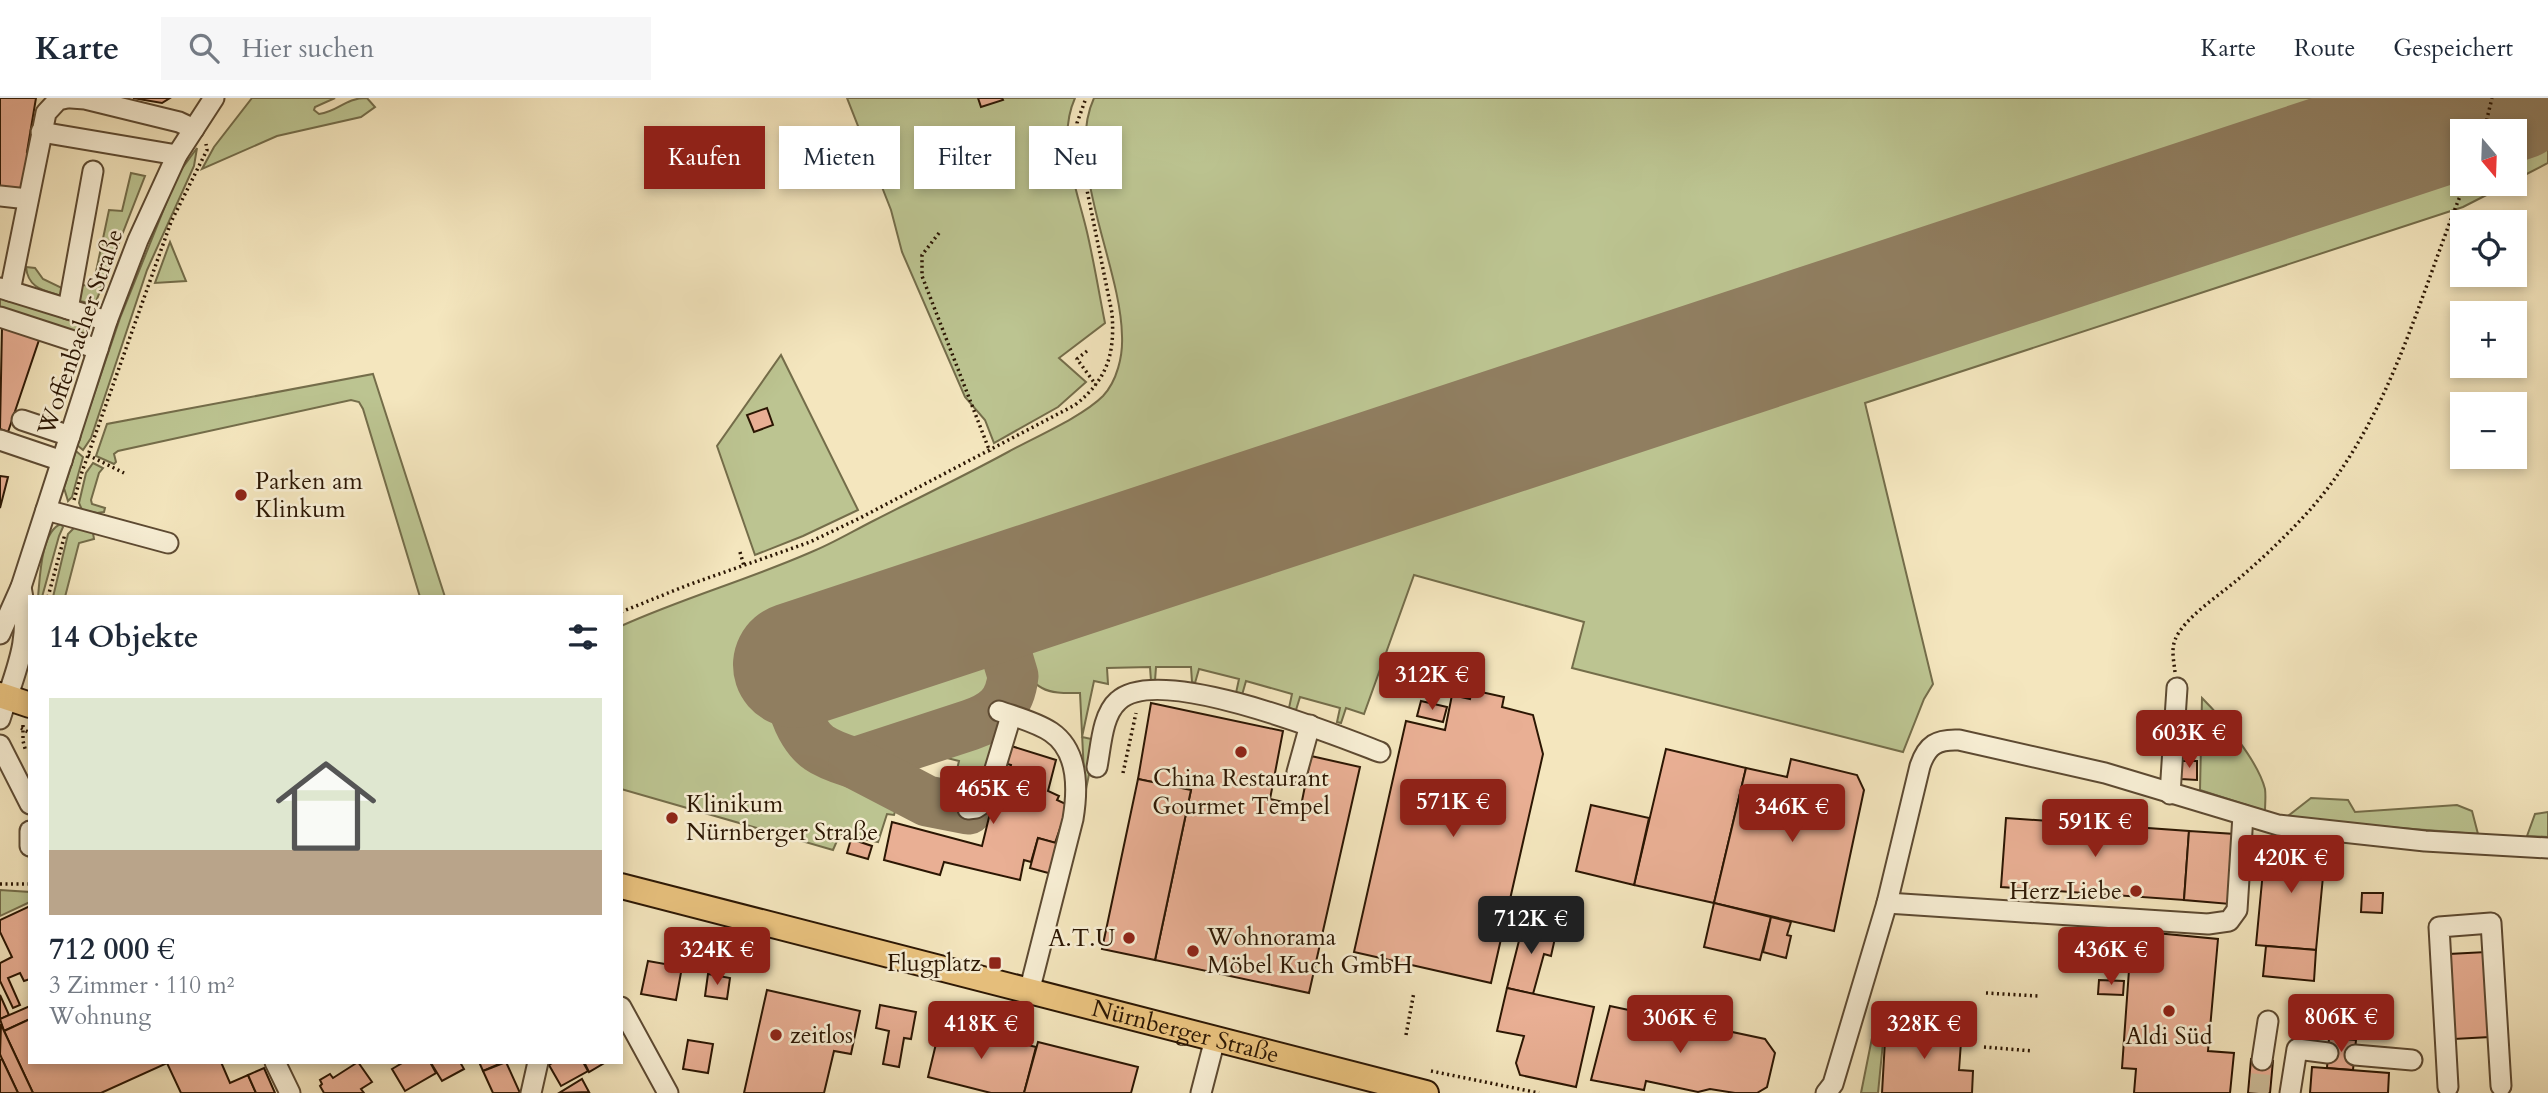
<!DOCTYPE html>
<html lang="de">
<meta charset="utf-8">
<style>
:root{--surface:#fff;--page:#f6f6f7;--text:#1f2937;--muted:#747a83;--line:#e0e1e3;--accent:#8f2418}
body{margin:0;font-family:Cardo,serif;background:var(--page);color:var(--text);height:100vh;display:flex;flex-direction:column;font-size:26px;white-space:nowrap}
*{box-sizing:border-box;margin:0}
p{font-size:23px;color:var(--muted)}
.icon{flex:none;width:38px;height:38px;fill:none;stroke:currentColor;stroke-width:2;stroke-linecap:round;stroke-linejoin:round}
.map{position:relative;flex:1;overflow:hidden}
.panel{position:absolute;left:28px;top:497px;width:595px;height:469px;display:flex;flex-direction:column;background:var(--surface);border-radius:0px;box-shadow:0 4px 10px #0003}
.panel>*{flex:none}
.banner{position:absolute;left:644px;top:28px;width:665px;height:63px;display:flex;gap:14px}
.needle{width:46px;rotate:161deg}
.controls{position:absolute;left:2450px;top:21px;display:grid;gap:14px}
.controls a{display:grid;place-items:center;width:77px;height:77px;border-radius:0px;background:var(--surface);box-shadow:0 4px 10px #0003;font-size:35px}
.price{position:absolute;translate:-50% -60px;padding:0 16px;border-radius:7px;background:var(--accent);color:#fff;font-size:23px;line-height:46px;filter:drop-shadow(0 2px 4px #0008)}
.price::after{content:'';position:absolute;left:50%;top:42px;width:21px;height:16px;margin-left:-10px;background:inherit;clip-path:polygon(0 0,100% 0,50% 100%)}
.price.active{background:#222;color:#fff}
ul{padding:0;list-style:none}
li{display:grid;align-content:center;gap:14px;height:371px;padding:0 21px}
li+li{border-top:2px solid var(--line)}
li span{display:grid;place-items:center;height:217px;border-radius:0px;color:#555}
li>.icon{margin-inline-start:auto}
span .icon{width:126px;height:126px;fill:#fffc;stroke-width:1}
li b{font-size:30px}
h2{display:flex;justify-content:space-between;align-items:center;height:84px;padding:0 21px;font-size:30px}
.tag{padding:0 24px;border-radius:0px;background:var(--surface);box-shadow:0 4px 10px #0003;font-size:24px;line-height:63px}
.tag.active{background:var(--accent);color:#fff}
header{display:flex;align-items:center;gap:42px;box-sizing:border-box;height:98px;padding:0 35px;background:var(--surface);border-bottom:2px solid var(--line)}
header strong{font-size:33px}
nav{display:flex;gap:38px;margin-inline-start:auto;font-size:24px}
.search{width:490px;height:63px;background:var(--page);display:flex;align-items:center;gap:18px;box-sizing:border-box;padding:0 24px;border-radius:0px;color:var(--muted);font-size:26px}
.map>svg:first-child{display:block}
.green{fill:#bcc491;stroke:#746d4a;stroke-width:2}
.lines{fill:none;stroke-linecap:round;stroke-linejoin:round}
.taxiway{stroke:#907e60;stroke-width:51}
.runway{stroke:#907e60;stroke-width:126}
.building{fill:#e9af94;stroke:#2b1603;stroke-width:2}
.minor-tunnel{stroke:#ccbc99;stroke-width:19;stroke-dasharray:19 10;stroke-linecap:butt}
.minor-casing{stroke:#5d4a32;stroke-width:23}
.major-casing{stroke:#2b1603;stroke-width:28}
.path{stroke:#2b1603;stroke-width:3.5;stroke-dasharray:2 3.5;stroke-linecap:butt}
.minor{stroke:#f8efd5;stroke-width:19}
.major{stroke:#eac37f;stroke-width:24}
.poi-dot{fill:#8f2418;stroke:#f8efd5;stroke-width:2.5}
.labels{text-anchor:middle;stroke-width:5;stroke-linejoin:round;paint-order:stroke}
.street-label{font-size:24px;fill:#2b1603;stroke:#f8efd5}
.poi-label{font-size:24px;fill:#2b1603;stroke:#f8efd5;text-anchor:start}
</style>
<header>
<strong>Karte</strong>
<div class="search"><svg class="icon" aria-label="search" viewBox="0 0 24 24"><circle cx="10" cy="10" r="6"/><path d="M15 15l6 6"/></svg>Hier suchen</div>
<nav><a>Karte</a><a>Route</a><a>Gespeichert</a></nav>
</header>
<div class="map">
<svg width="2548" height="995" viewBox="0 0 2548 995">
<rect width="100%" height="100%" fill="#f4e6be"/>
<filter id="stains"><feTurbulence type="fractalNoise" baseFrequency=".00286" numOctaves="4"/><feColorMatrix values="0 0 0 0 .2 0 0 0 0 .09 0 0 0 0 .02 0 0 0 .5 -.17"/></filter>
<radialGradient id="worn" r=".72"><stop offset=".6" stop-color="#630" stop-opacity="0"/><stop offset="1" stop-color="#630" stop-opacity=".3"/></radialGradient>
<!-- green -->
<g class="green">
<path d="M252,0h83l-20,9 -1,3 5,4c21,-3 25,-16 48,-16l8,9 -14,10 -84,19 -75,33 12,-22z"/>
<path d="M847,0h228c-19,42 2,91 12,134 7,30 12,61 18,91l-46,35 27,24 -28,25 -64,36 -9,-23 -20,-23 -63,-145 -11,-42z"/>
<path d="M1094,0h1367l-1690,558c5,20 20,72 32,88 11,13 78,41 97,51l-6,20 -7,-1 -9,28 -38,-8 -7,16 -212,-61v-163c62,-28 126,-46 188,-73 23,-9 44,-22 66,-33 45,-23 89,-44 133,-68 27,-15 74,-35 95,-56 14,-15 20,-40 19,-60 -1,-71 -58,-173 -28,-238z"/>
<path d="M2548,4v61l-33,17v-49h-53v53h46l-45,23 -598,196 68,281 -9,15 -21,53 -331,-84 12,-46 -170,-47 -50,139 -18,-6 -5,15 -4,-1 3,-14 -40,-11 -4,13 -7,-2 3,-14 -46,-13 -4,14 -6,-2 3,-14 -40,-10 -4,14 -3,-1 -1,-15h-35l-1,14h-4l-1,-14 -43,1 1,16 -14,-3 -12,56 14,3 -11,54 -5,-101c-13,0 -27,1 -38,-5 -16,-8 -34,-45 -32,-63 2,-12 13,-19 23,-23z"/>
<polygon points="197,50 194,68 147,172 91,340 83,352 77,347 120,220 178,76"/>
<polygon points="131,75 145,78 95,206 79,203 82,187 93,188 109,112 122,113"/>
<polygon points="170,144 186,183 155,185"/>
<path d="M26,169l9,1 8,11 19,9 -1,8c-18,-6 -33,-8 -35,-29z"/>
<polygon points="0,196 89,222 83,240 0,213"/>
<polygon points="781,257 858,412 803,438 755,457 717,348"/>
<polygon points="373,276 445,499 420,499 363,311 359,304 351,302 118,353 114,356 116,364 114,366 96,358 107,326"/>
<polygon points="76,353 83,359 72,399 68,403 64,390"/>
<polygon points="93,365 103,370 99,375 91,402 92,406 105,410 104,414 97,415 82,412 79,405 86,375"/>
<path d="M61,426l2,3 -4,9 -17,61h-4c2,-20 3,-66 23,-73z"/>
<polygon points="76,428 93,435 94,441 79,445 65,499 53,499 68,436"/>
<path d="M971,526l10,1 8,4c7,11 11,23 12,35 8,49 -50,60 -85,72 -20,7 -47,21 -68,18 -31,-5 -70,-56 -38,-79z"/>
<path d="M2202,600c21,21 56,63 63,91 1,7 0,16 0,22l-65,-21z"/>
<polygon points="1002,625 983,702 951,697 959,663 919,653 910,686 872,668"/>
<polygon points="2311,700 2348,702 2355,714 2457,707 2472,713 2478,736 2348,726 2288,718"/>
<polygon points="2548,714 2548,739 2527,738 2535,716"/>
<polygon points="0,792 30,794 30,804 0,818"/>
<polygon points="1881,918 1885,924 1878,995 1861,995 1876,920"/>
</g>
<g class="lines">
<!-- taxiway -->
<g class="taxiway">
<path d="M796,567c-14,22 2,69 23,83 10,7 23,11 35,15l116,-38c26,-9 40,-20 43,-49l-23,-77"/>
<polyline points="854,665 927,703 968,711"/>
</g>
<!-- runway -->
<polyline class="runway" points="796,567 2513,0"/>
</g>
<!-- building -->
<g class="building">
<polygon points="0,0 36,0 27,54 31,55 25,93 1,88 0,93"/>
<polygon points="133,0 170,0 162,5"/>
<polygon points="978,0 1002,0 1003,2 981,9"/>
<polygon points="946,62 951,77 935,82 930,66"/>
<polygon points="2,229 39,242 8,334 0,331"/>
<polygon points="767,310 773,327 754,334 747,317"/>
<polygon points="0,378 8,379 0,410"/>
<polygon points="1472,592 1504,599 1502,609 1533,617 1543,656 1491,885 1354,854 1406,623 1445,632 1452,597 1470,601"/>
<polygon points="1421,603 1447,609 1443,624 1417,618"/>
<polygon points="1151,605 1283,633 1270,701 1301,708 1311,658 1360,669 1309,895 1155,862 1191,692 1138,681"/>
<polygon points="1005,646 1056,662 1048,693 1059,698 1057,702 1068,707 1055,745 1038,740 1031,764 1024,762 1020,782 944,764 940,777 884,762 892,724 982,748 992,707 1002,709 1011,667 1000,664"/>
<polygon points="1666,651 1746,670 1714,805 1634,787"/>
<polygon points="1791,661 1857,677 1864,692 1834,833 1714,805 1746,670 1787,679"/>
<polygon points="2181,663 2197,663 2197,682 2181,681"/>
<polygon points="1138,681 1191,692 1155,862 1102,851"/>
<polygon points="1591,707 1649,720 1634,787 1576,773"/>
<polygon points="2006,720 2189,733 2184,802 2001,789"/>
<polygon points="2189,733 2235,736 2230,806 2184,802"/>
<polygon points="1038,740 1060,746 1052,776 1030,770"/>
<polygon points="851,741 872,748 868,761 847,755"/>
<polygon points="2266,741 2326,747 2316,852 2256,847"/>
<polygon points="2362,795 2383,795 2382,815 2361,814"/>
<polygon points="1714,805 1771,819 1760,862 1704,849"/>
<polygon points="30,808 30,881 24,883 20,875 8,880 20,907 13,910 0,883 0,865 12,859 0,834 0,822"/>
<polygon points="1771,819 1791,824 1787,837 1791,838 1786,860 1763,854"/>
<polygon points="1524,823 1557,831 1551,858 1544,856 1533,896 1507,890"/>
<polygon points="2133,833 2145,834 2141,873 2129,872"/>
<polygon points="2145,834 2218,841 2208,953 2234,955 2230,995 2134,995 2136,971 2122,970 2129,872 2141,873"/>
<polygon points="2266,848 2316,852 2314,883 2263,878"/>
<polygon points="2486,854 2490,939 2454,941 2449,856"/>
<polygon points="648,863 682,869 676,902 641,896"/>
<polygon points="708,876 730,880 727,901 705,898"/>
<polygon points="2099,882 2124,883 2123,897 2098,896"/>
<polygon points="1507,890 1594,909 1576,989 1520,977 1516,965 1524,938 1497,933"/>
<polygon points="767,892 860,913 851,956 834,953 824,995 744,995"/>
<polygon points="0,897 9,917 0,921"/>
<polygon points="880,907 916,914 911,941 904,940 899,969 883,966 889,933 876,930"/>
<polygon points="30,908 30,921 4,933 0,921"/>
<polygon points="1610,908 1765,941 1775,955 1767,989 1757,995 1735,995 1710,991 1698,994 1646,983 1644,992 1591,982"/>
<polygon points="30,921 30,964 221,964 230,985 248,977 256,995 181,995 167,965 101,995 33,995 4,933"/>
<polygon points="941,925 1036,949 1024,995 991,995 928,979"/>
<polygon points="1886,925 1962,930 1959,972 1973,973 1972,995 1882,995"/>
<polygon points="1,926 4,933 33,995 18,995 2,961 0,956"/>
<polygon points="2329,940 2356,942 2353,972 2327,970"/>
<polygon points="688,942 713,946 708,975 683,971"/>
<polygon points="1038,944 1138,969 1131,995 1024,995"/>
<polygon points="2,961 18,995 0,995 0,962"/>
<polygon points="2251,961 2273,963 2270,995 2248,995"/>
<polygon points="358,964 372,984 361,991 364,995 324,995 320,988 322,986 320,982 330,976 333,980"/>
<polygon points="404,964 430,964 436,975 405,993 392,971"/>
<polygon points="433,964 460,964 464,971 442,983 431,965"/>
<polygon points="479,964 504,964 483,973"/>
<polygon points="506,964 520,995 493,995 483,973"/>
<polygon points="554,964 583,964 588,973 561,988 549,967"/>
<polygon points="584,964 606,964 589,974"/>
<polygon points="2312,969 2389,975 2388,995 2310,995"/>
<polygon points="264,970 275,995 256,995 248,977"/>
<polygon points="582,981 589,994 559,995"/>
</g>
<g class="lines">
<!-- minor-tunnel -->
<polyline class="minor-tunnel" points="2259,995 2262,962"/>
<defs>
<g id="minor">
<polyline points="71,0 85,1 179,24 194,31"/>
<polyline points="41,34 177,57"/>
<polyline points="0,98 28,101"/>
<polyline points="0,190 107,223"/>
<polyline points="10,193 46,15 58,2 67,0"/>
<polyline points="68,211 93,73"/>
<polyline points="0,219 98,251"/>
<polyline points="22,322 70,338"/>
<polyline points="0,342 62,363"/>
<polyline points="46,412 168,445"/>
<polyline points="0,536 21,489 107,223 138,142 177,57 214,0"/>
<path d="M999,613c17,6 37,11 52,21 28,19 27,57 22,87l-44,173"/>
<path d="M0,621c16,-50 32,-78 21,-132"/>
<polyline points="0,647 30,706"/>
<path d="M1097,669c4,-20 5,-52 21,-66 40,-38 215,33 262,51"/>
<polyline points="1297,674 1310,627"/>
<polyline points="2170,696 2177,590"/>
<polyline points="968,711 976,710 985,704 1011,618"/>
<polyline points="30,733 30,748"/>
<polyline points="1887,805 2208,826 2229,823 2237,812 2243,717"/>
<polyline points="621,909 668,995"/>
<polyline points="2355,957 2412,962"/>
<polyline points="2262,962 2268,923"/>
<polyline points="275,964 290,995"/>
<polyline points="2448,989 2439,829 2491,825 2501,988"/>
<polyline points="531,995 538,964"/>
<polyline points="1201,995 1215,941"/>
<path d="M1826,995l7,-9 54,-181 33,-137c7,-21 17,-27 39,-26l146,33 173,52 147,16 123,7"/>
<polyline points="2290,995 2297,951 2328,955"/>
</g>
<g id="major">
<polyline points="0,597 30,607"/>
<path id="s1" d="M621,788l805,207"/>
</g>
</defs>
<!-- minor casing -->
<use href="#minor" class="minor-casing"/>
<!-- major casing -->
<use href="#major" class="major-casing"/>
<!-- path -->
<g class="path">
<polyline points="2484,33 2492,0"/>
<polyline points="939,135 922,157 922,178 990,354"/>
<polyline points="1087,253 1077,261 1096,287"/>
<polyline points="88,357 124,375"/>
<polyline points="74,402 82,374 171,124 207,52 206,46"/>
<polyline points="740,454 744,468"/>
<polyline points="48,499 65,436"/>
<path d="M621,514l67,-27 122,-43 50,-24 215,-113c33,-26 40,-52 37,-92l-36,-177 1,-13 9,-25"/>
<path d="M2175,574c-1,-10 -4,-22 0,-32 8,-21 43,-44 61,-59 25,-21 50,-45 72,-69 83,-92 111,-217 157,-328"/>
<polyline points="23,627 23,643 26,654"/>
<polyline points="21,630 30,635"/>
<polyline points="1123,675 1136,615"/>
<polyline points="0,786 30,786"/>
<polyline points="1986,895 2038,898"/>
<polyline points="1406,937 1414,894"/>
<polyline points="1984,949 2033,953"/>
<polyline points="1431,973 1539,995"/>
</g>
<!-- minor -->
<use href="#minor" class="minor"/>
<!-- major -->
<use href="#major" class="major"/>
</g>
<!-- markers -->
<g class="poi-dot">
<circle cx="241" cy="397" r="7"/>
<circle cx="1241" cy="654" r="7"/>
<circle cx="672" cy="720" r="7"/>
<circle cx="2136" cy="793" r="7"/>
<circle cx="1129" cy="840" r="7"/>
<circle cx="1193" cy="853" r="7"/>
<rect x="988" y="858" width="14" height="14" rx="3.5"/>
<circle cx="2169" cy="913" r="7"/>
<circle cx="776" cy="937" r="7"/>
</g>
<g class="labels">
<!-- street labels -->
<g class="street-label">
<text transform="translate(80 234) rotate(-71)" y="8">Woffenbacher Straße</text>
<text dy="8" stroke="none"><textPath href="#s1" startOffset="583">Nürnberger Straße</textPath></text>
</g>
<!-- poi labels -->
<g class="poi-label">
<text x="255" y="391">Parken am<tspan x="255" dy="28">Klinkum</tspan></text>
<text x="1241" y="688" text-anchor="middle">China Restaurant<tspan x="1241" dy="28">Gourmet Tempel</tspan></text>
<text x="686" y="714">Klinikum<tspan x="686" dy="28">Nürnberger Straße</tspan></text>
<text x="2122" y="801" text-anchor="end">Herz Liebe</text>
<text x="1207" y="847">Wohnorama<tspan x="1207" dy="28">Möbel Kuch GmbH</tspan></text>
<text x="1115" y="848" text-anchor="end">A.T.U</text>
<text x="981" y="873" text-anchor="end">Flugplatz</text>
<text x="790" y="945">zeitlos</text>
<text x="2169" y="946" text-anchor="middle">Aldi Süd</text>
</g>
</g>
<rect width="100%" height="100%" filter="url(#stains)"/>
<rect width="100%" height="100%" fill="url(#worn)"/>
</svg>
<div class="controls">
<a><svg class="needle" viewBox="-14 -14 28 28"><path d="M0-13l5 13h-10z" fill="#e53935"/><path d="M0 13l5-13h-10z" fill="#747a83"/></svg></a>
<a><svg class="icon" aria-label="locate" viewBox="0 0 24 24"><circle cx="12" cy="12" r="6"/><path d="M12 2v4M12 18v4M2 12h4M18 12h4"/></svg></a>
<a>+</a>
<a>−</a>
</div>
<b class="price" style="left:1432px;top:614px">312K €</b>
<b class="price" style="left:2189px;top:672px">603K €</b>
<b class="price" style="left:993px;top:728px">465K €</b>
<b class="price" style="left:1453px;top:741px">571K €</b>
<b class="price" style="left:1792px;top:746px">346K €</b>
<b class="price" style="left:2095px;top:761px">591K €</b>
<b class="price" style="left:2291px;top:797px">420K €</b>
<b class="price active" style="left:1531px;top:858px">712K €</b>
<b class="price" style="left:717px;top:889px">324K €</b>
<b class="price" style="left:2111px;top:889px">436K €</b>
<b class="price" style="left:2341px;top:956px">806K €</b>
<b class="price" style="left:1680px;top:957px">306K €</b>
<b class="price" style="left:981px;top:963px">418K €</b>
<b class="price" style="left:1924px;top:963px">328K €</b>
<div class="banner">
<a class="tag active">Kaufen</a>
<a class="tag">Mieten</a>
<a class="tag">Filter</a>
<a class="tag">Neu</a>
</div>
<section class="panel">
<h2>14 Objekte<svg class="icon" aria-label="filters" viewBox="0 0 24 24"><path d="M4 7h16M4 17h16"/><circle cx="9" cy="7" r="2"/><circle cx="15" cy="17" r="2"/></svg></h2>
<ul>
<li><span style="background:linear-gradient(#dfe7d0 70%,#b9a48a 0)"><svg class="icon" aria-label="home" viewBox="0 0 24 24"><path d="M3 11l9-7 9 7M6 9v11h12V9"/></svg></span><div><b>712 000 €</b><p>3 Zimmer · 110 m²</p><p>Wohnung</p></div></li>
</ul>
</section>
</div>
